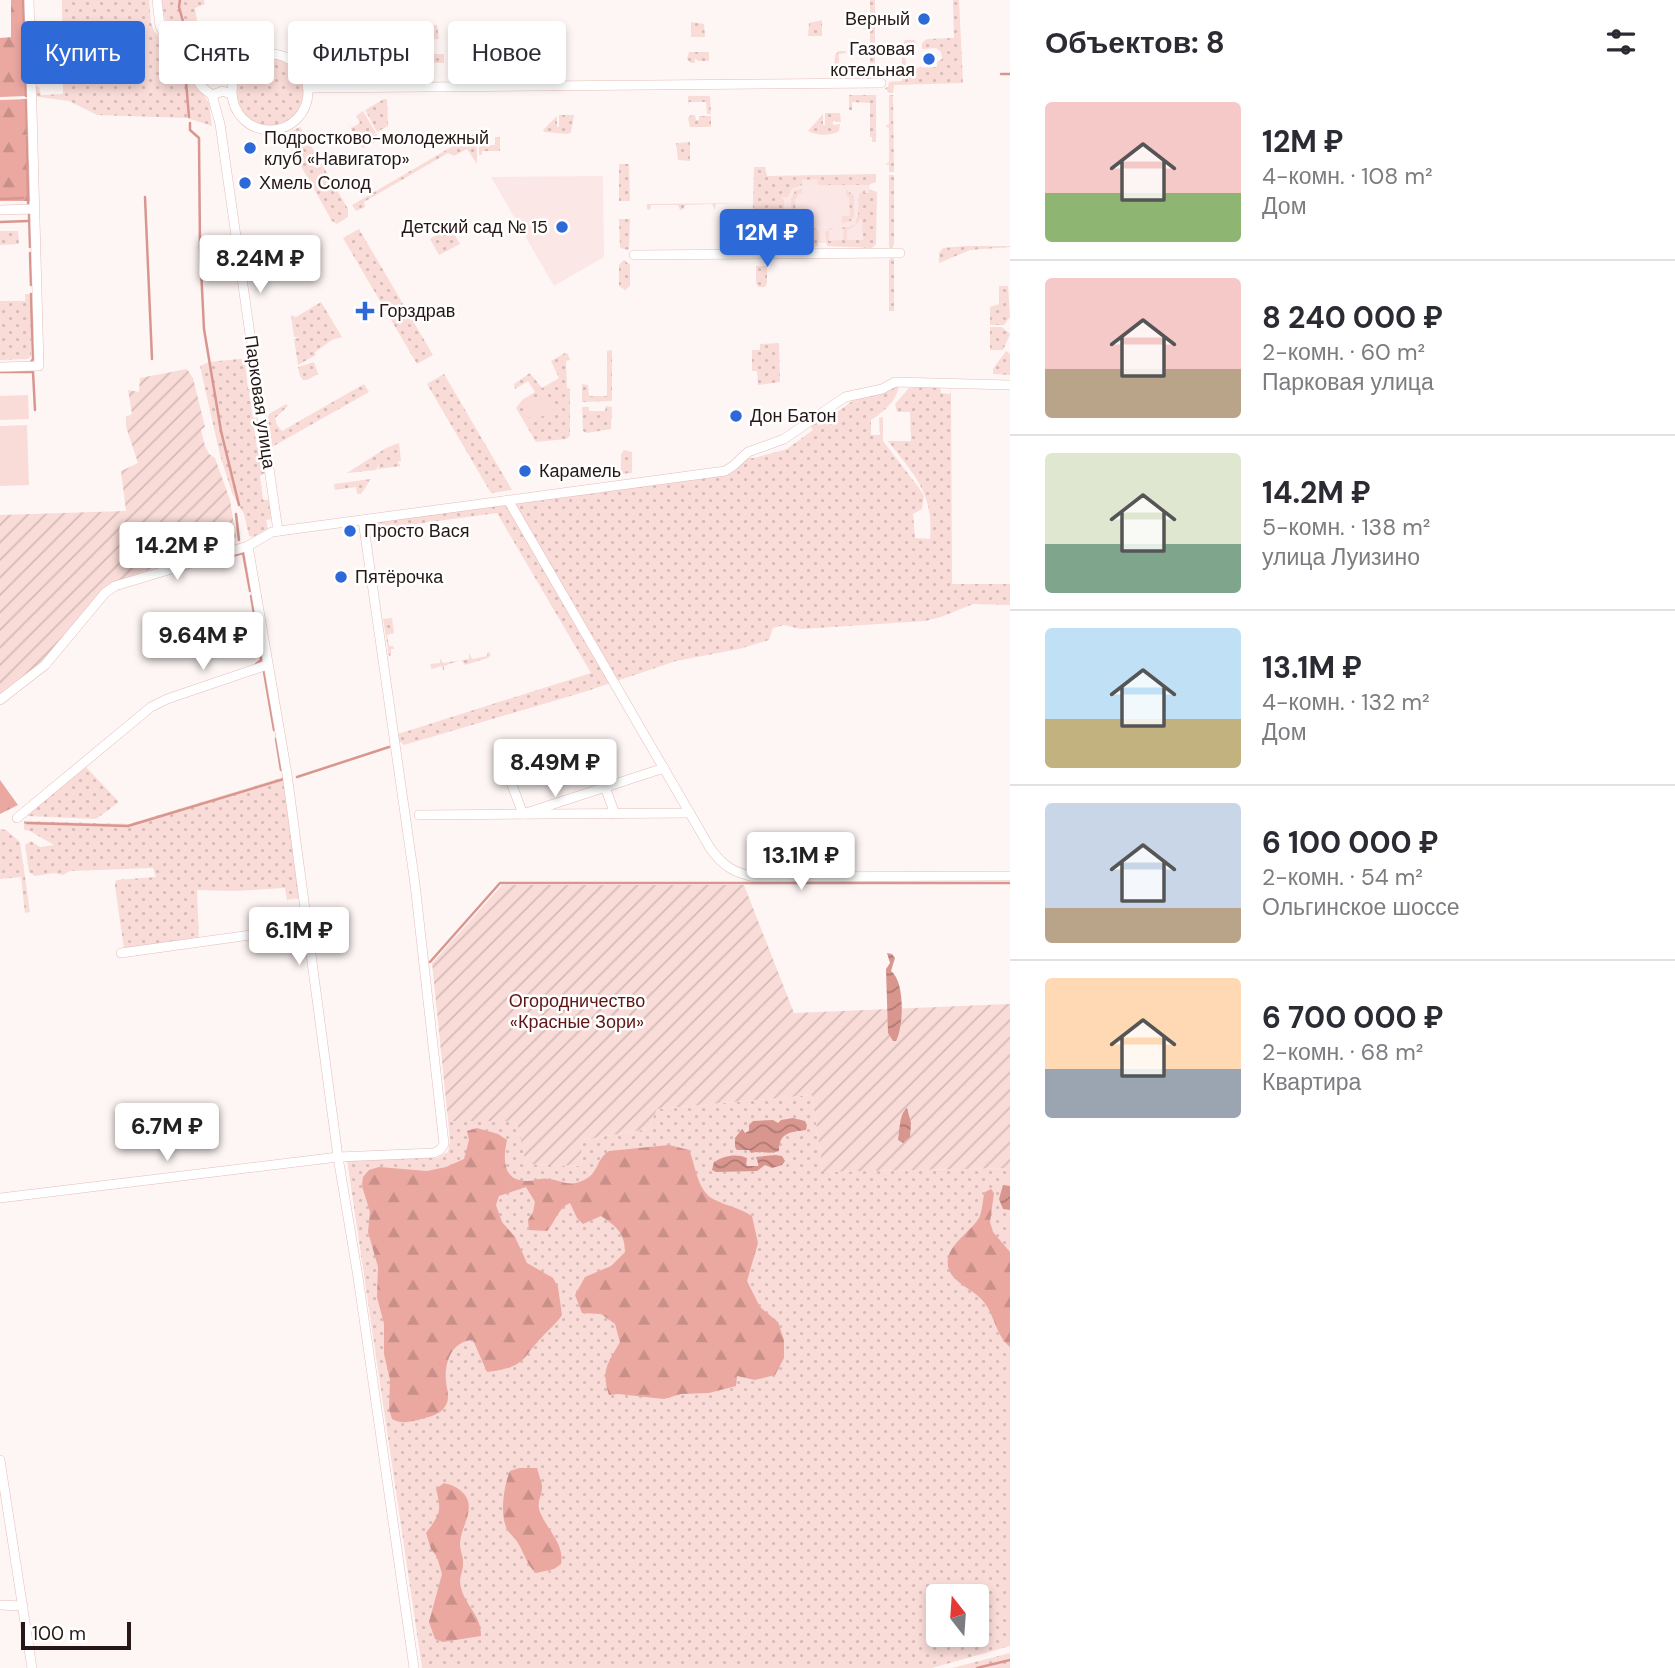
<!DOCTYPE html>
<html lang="ru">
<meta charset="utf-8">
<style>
:root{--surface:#fff;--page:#f2f2f3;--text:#2b2b33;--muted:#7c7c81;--line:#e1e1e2;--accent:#2d69d7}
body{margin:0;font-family:"DM Sans",sans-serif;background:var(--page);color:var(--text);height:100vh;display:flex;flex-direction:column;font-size:26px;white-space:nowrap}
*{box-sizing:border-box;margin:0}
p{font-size:23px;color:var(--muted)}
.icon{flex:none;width:38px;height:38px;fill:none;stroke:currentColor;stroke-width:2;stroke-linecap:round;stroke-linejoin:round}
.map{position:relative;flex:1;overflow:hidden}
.drawer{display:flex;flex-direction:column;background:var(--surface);width:665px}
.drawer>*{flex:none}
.banner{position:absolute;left:21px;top:21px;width:665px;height:63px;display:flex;gap:14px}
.needle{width:46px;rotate:343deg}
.buttons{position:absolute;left:926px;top:1584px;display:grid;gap:14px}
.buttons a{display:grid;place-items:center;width:63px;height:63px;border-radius:7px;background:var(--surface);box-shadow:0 4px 10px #0003;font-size:35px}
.scale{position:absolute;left:21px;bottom:18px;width:110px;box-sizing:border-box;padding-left:7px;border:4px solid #251816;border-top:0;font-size:19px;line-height:24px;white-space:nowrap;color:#251816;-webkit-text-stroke:5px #fff;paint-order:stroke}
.price{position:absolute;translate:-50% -60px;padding:0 16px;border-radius:7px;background:#fff;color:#222;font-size:23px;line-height:46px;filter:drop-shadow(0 2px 4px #0008)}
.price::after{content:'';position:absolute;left:50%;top:42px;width:21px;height:16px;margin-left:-10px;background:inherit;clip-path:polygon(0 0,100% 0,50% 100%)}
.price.active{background:var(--accent);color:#fff}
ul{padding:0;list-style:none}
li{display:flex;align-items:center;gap:21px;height:175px;padding:0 35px}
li+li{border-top:2px solid var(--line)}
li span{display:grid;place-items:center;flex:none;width:196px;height:140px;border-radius:7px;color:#555}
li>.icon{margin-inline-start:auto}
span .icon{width:84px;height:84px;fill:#fffc;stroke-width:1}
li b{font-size:30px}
h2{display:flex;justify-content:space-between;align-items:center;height:84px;padding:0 35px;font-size:30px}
.chip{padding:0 24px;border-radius:7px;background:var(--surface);box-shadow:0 4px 10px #0003;font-size:24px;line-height:63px}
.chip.active{background:var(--accent);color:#fff}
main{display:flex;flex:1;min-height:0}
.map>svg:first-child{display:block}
.built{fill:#fbe7e5}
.grass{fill:url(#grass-dots);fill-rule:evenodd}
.forest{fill:url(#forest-firs)}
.garden{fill:url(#garden-furrows)}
.pitch{fill:#f9dbd7}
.water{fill:url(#water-waves)}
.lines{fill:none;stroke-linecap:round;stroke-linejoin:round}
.stream{stroke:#d8968f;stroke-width:2.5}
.minor-casing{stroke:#e4bdb9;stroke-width:10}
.minor{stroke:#fff;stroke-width:9}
.poi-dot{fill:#2d69d7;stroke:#fff;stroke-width:2.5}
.labels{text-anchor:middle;stroke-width:5;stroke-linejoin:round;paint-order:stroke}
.poi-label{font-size:18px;fill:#251816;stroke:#fff;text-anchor:start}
.street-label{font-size:18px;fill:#251816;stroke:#fff}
.park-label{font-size:18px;fill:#611414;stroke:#fff}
</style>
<main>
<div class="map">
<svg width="1010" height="1668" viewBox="0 0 1010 1668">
<defs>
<pattern id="grass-dots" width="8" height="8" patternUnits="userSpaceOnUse" patternTransform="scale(1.75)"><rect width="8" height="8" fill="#f9dbd7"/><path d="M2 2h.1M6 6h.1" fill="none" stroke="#d5bbb8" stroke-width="1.8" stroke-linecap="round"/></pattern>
<pattern id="forest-firs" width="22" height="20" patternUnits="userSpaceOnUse" patternTransform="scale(1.75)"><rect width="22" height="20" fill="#eba8a1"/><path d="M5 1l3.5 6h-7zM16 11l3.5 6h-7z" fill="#c9908a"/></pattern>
<pattern id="garden-furrows" width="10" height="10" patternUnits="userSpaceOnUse" patternTransform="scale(1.75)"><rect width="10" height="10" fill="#f9dbd7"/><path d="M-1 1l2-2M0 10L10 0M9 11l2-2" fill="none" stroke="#d5bbb8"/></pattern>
<pattern id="water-waves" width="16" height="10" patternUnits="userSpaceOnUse" patternTransform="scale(1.75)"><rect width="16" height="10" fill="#d8968f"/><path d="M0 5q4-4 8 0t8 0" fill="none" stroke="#af7974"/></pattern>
</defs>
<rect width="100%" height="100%" fill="#fef6f5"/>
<!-- built -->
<g class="built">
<polygon points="603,176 604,257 554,286 491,177"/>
<polygon points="766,176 870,182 865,243 766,243"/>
</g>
<!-- grass -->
<g class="grass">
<polygon points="62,0 149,0 151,23 154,31 185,67 209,103 212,126 187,118 97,115 69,101 39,97 33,92 34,86 39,87 41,95 63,94"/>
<path d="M162,0h42l1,4 -10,4 10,65 -5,1 -7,-7 2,-5 -1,-9 -6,3c-19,-13 -24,-34 -26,-56z"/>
<polygon points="870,0 875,0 875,73 837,74 834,72 835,55 839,51 845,51 847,53 839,54 839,71 870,72"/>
<polygon points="953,0 959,0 963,83 894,85 893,93 889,93 885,88 888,87 889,82 902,81 902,47 905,40 914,40 917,43 914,49 905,50 906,68 937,67 937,62 942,59 941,52 936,48 922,49 922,43 927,39 954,38"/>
<polygon points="822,20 822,36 808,36 809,23"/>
<polygon points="226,22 230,51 238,49 242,57 234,65 228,58 223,23"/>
<polygon points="691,22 704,24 705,37 691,37"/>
<polygon points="547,23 556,23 556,38 542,38 542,26"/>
<polygon points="425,24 437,25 439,39 425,40"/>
<polygon points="689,52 709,52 709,61 698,61 695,58 695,63 691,63 687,59"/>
<polygon points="557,53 559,59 557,64 552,64 552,60 548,62 537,62 537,54"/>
<polygon points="423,54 444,54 444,63 432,63 430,61 429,65 422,63"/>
<circle cx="270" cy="92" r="34"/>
<polygon points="849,95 876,95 876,142 872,142 872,137 870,137 870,103 852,102 852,110 849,110"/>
<polygon points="889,95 893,95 894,172 889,172 889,165 885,164 889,162 889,128 885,126 889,124"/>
<polygon points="688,96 710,96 711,114 707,114 706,102 689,102 689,108"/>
<polygon points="384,99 387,99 388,126 377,132 365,110"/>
<polygon points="363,111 376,133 371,136 377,134 380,140 363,148 358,143 347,121 351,128 360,123 356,116"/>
<path d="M825,113h15l1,9 -8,-1v4l7,-1 -1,7c-8,5 -22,5 -31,0l15,-17v11h2z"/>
<polygon points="559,115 574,115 571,132 568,134 544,132 543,130 557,116 557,127 559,127"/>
<polygon points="691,115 695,115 696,120 699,120 699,116 711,116 711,127 690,127 688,118"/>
<polygon points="300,127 348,209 348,217 337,224 332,221 292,150 297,147 288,132"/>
<polygon points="477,132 477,164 467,149 454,156 448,153 364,202 365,207 356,211 352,205"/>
<polygon points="479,137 488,137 488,145 495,145 495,137 500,137 500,151 482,151 482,155 479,155"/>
<polygon points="690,142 690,161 678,160 676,143"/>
<polygon points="619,164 629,164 630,201 619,201"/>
<polygon points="754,167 765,167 767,176 876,174 876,182 868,185 818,185 817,179 802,180 802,185 792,188 788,197 781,197 784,200 784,217 781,217 781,222 805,228 805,231 807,228 815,228 819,232 818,246 809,248 759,249 754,247 752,243"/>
<polygon points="889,175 894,175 894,245 891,249 889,247"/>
<polygon points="802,189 802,193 799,193 795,201 796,217 805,217 805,224 800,224 792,217 791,199 795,191"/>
<polygon points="846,189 854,196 854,215 851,221 842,223 842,216 850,216 849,197 847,197"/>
<polygon points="865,189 865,193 869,193 869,189 877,192 876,244 872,248 827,246 825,232 831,228 834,229 829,230 829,241 843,240 844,229 838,228 849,227 854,224 855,226 847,230 847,240 863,240 862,219 860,219 857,224 855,223 858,215 859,194"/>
<polygon points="743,203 716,204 715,210 712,204 685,205 684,209 680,210 678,205 651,205 650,210 647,209 647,204"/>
<polygon points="619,219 630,219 629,250 620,248"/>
<polygon points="450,227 460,244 439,255 430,239"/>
<polygon points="359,229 433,355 417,364 343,238"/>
<polygon points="0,231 18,231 19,244 0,245"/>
<polygon points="966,246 1010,246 1010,247 970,250 939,263 939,253 943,248"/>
<polygon points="892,257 894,260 894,311 889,311 889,260"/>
<polygon points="624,260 630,265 630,286 625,290 619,286 619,265"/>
<polygon points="756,266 767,266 767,283 765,287 758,287 756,283"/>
<polygon points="999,286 1008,286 1010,317 1004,325 990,325 990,307 999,304"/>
<polygon points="25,294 31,294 31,356 28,359 0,360 0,301 25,301"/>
<polygon points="321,302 342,337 332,340 315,352 316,355 298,365 294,339 300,337 294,337 291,315 296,317"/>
<polygon points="990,327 1002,327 1010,334 1003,350 990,350"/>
<polygon points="779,343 780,382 758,385 757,371 752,371 752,350 760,350 760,344"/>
<polygon points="612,350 612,401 582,402 582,384 588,385 589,396 607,396 607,351"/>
<polygon points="1006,351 1010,354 1010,375 993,374 993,369"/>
<polygon points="565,353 568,354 570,360 566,361 567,388 570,389 570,436 566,439 536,442 516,408 522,400 535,392 528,381 515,389 514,384 530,373 542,388 559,378 551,361"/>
<polygon points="249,358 250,361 245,362 248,389 254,389 249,393 253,418 258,419 253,422 257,448 262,448 265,473 260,476 263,500 269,500 271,519 266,520 268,529 253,537 249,536 244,514 232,493 220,455 200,366 209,362"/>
<polygon points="314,362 318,374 307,380 303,380 300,376 298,367"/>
<polygon points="444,374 512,490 491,493 427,384"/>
<polygon points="364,384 369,392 272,447 268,418 269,414 286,404 288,406 275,418 277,425 282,431"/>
<path d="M899,385c-1,14 -16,28 -28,35v15h9l-1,-17 4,-1v24l36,47 5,8 -2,13 -9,5 2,24 15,1c4,-46 -16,-64 -42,-98h23l-1,-29h-13l-2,-8 14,-16 31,-1 1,6 9,1 1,-6 1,196h58v21l-37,-1 -32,13 -16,4 -124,8 -17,-4 -11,3 -4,12 -30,9 -63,12 -92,31 -180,53 -6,-5v-6l193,-61 -94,-160 -126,17v-5l3,-3 357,-49 16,-17 2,2h5l33,-9 26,-19 -3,-4 4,-4 5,3 39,-28z"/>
<polygon points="606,406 612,407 611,429 587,433 583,431 582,407 589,407 589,411 605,411"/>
<polygon points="399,443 401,461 397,462 401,466 378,469 380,463 376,470 347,473 386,448"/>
<polygon points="624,450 632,452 632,473 621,474 621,454"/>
<polygon points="371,479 361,494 357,494 356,487 335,490 334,484"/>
<polygon points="392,618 394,633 387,635 389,646 393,646 394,649 391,649 391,656 389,656 383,619"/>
<polygon points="488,651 491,655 488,658 465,665 461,660 444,666 444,671 441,666 432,669 430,664 440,663 440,658 443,663 469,659 469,653 472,659 487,656"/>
<polygon points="85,766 119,802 96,819 26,816 25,814"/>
<polygon points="284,777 300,898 287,900 285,888 235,891 197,890 199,941 124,949 115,886 116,880 156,877 153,868 70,871 63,875 54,873 35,876 29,872 25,845 31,841 40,847 54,845 30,831 24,830 24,821 129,824"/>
<polygon points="0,829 6,830 20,842 30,912 25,913 21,877 0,879"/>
<path d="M812,1095l11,77 187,-4v478l-78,22h-510l-75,-508 6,-4 84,2 11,-6 2,-11 -2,-20h70l8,43 55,2 1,-26 66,-11 9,-20zM938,1596h38v38h-38z"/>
<polygon points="1010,1653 1010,1668 952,1668"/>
</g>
<!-- forest -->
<g class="forest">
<polygon points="11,0 24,0 28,96 0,97 0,38 11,37"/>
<polygon points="29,99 31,201 0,201 0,100"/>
<polygon points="0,780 18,805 0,814"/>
<path d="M477,1128l21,6 9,6c-4,18 -5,41 20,41 8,0 14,-4 22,-2 16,2 20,9 37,0 12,-6 11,-21 23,-28l60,-6 20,5c7,16 8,42 26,50 12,6 25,8 37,16l6,27 -11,38 13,26 18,15 6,18v18l-9,17 -20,5 -18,-4 -1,10 -27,7 -28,1 -17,5 -46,-5 -9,1c-8,-25 -2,-30 11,-53l-5,-18 -14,-10 -19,-1 -7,-18 10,-18 26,-11 14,-14c0,-19 -9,-26 -24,-36l-18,8 -6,-6 -7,-15c-12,5 -14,18 -23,28l-18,-1 -1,-10 5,-8 2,-10 -9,-15 -27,9 -3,9 6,17 13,15 12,26 26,15 5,9 4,28c-5,8 -13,14 -19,21 -23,24 -17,31 -56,36l-14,-32c-21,1 -29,22 -27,42 1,9 5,17 -2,26 -6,8 -17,9 -26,12 -10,2 -17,4 -26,-1l-3,-10 1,-29 -6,-26v-30l-7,-27 1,-30 -10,-35 2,-20 -8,-26 1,-9 6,-7 10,-3 48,4 19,-4 18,-8 5,-19 -2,-9z"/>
<path d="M991,1189l3,4 -4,29 3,10 17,20v95c-15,-13 -15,-32 -27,-46 -9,-11 -27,-17 -33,-29 -11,-22 19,-38 29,-54 4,-8 3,-18 6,-26z"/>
<path d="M519,1468h18c1,5 4,12 5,17 1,10 -6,16 -2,27 7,18 25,32 21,52l-7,5 -18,4c-9,-8 -11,-18 -17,-28 -3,-7 -11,-12 -13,-18 -6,-15 -2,-42 4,-56z"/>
<path d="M444,1483c10,2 21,8 24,18 4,14 -8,29 -8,43 0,7 4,14 3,21 0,5 -3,11 -3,16 1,22 22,33 21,55l-38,6 -8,-3 -6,-17 13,-48 -5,-17 -6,-8 -5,-16c14,-19 16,-21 10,-44z"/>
</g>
<!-- garden -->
<g class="garden">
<polygon points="187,369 193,378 205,427 201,430 205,446 209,454 215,458 230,500 236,538 123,579 46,659 0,695 0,515 126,511 121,471 138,463 126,427 126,417 132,414 128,390 139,392 140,378"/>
<polygon points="502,885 744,885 794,1013 1010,1004 1010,1168 823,1172 812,1095 657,1109 648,1129 582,1140 581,1166 526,1164 517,1121 448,1121 432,963"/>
</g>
<!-- pitch -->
<g class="pitch">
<polygon points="28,395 29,419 0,420 0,396"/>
<polygon points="552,398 554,415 526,418 524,401"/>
<polygon points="27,425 29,485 0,486 0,426"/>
</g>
<!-- water -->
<g class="water">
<path d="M887,953l5,1 3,4 -4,13c14,10 13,55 5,70h-3l-5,-8 -2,-64 4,-6z"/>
<path d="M907,1108l4,15 -1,14 -7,6 -5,-3c2,-10 1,-26 9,-32z"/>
<path d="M793,1118l12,3 2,4 -1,5c-15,2 -27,2 -27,21 -10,4 -18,-1 -28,2l-2,-3h-12l-2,-3v-9l7,-9 3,4 4,-2v-6l4,-4 20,-1 5,3 3,-3z"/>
<path d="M775,1155l7,1 3,5 -3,4 -10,3 -7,-3 -8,6 -41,1 -4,-2 2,-8c10,-6 22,-9 33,-4l-1,8h13l-3,-9z"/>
<polygon points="1003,1185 1010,1186 1010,1210 1003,1209 999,1199"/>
</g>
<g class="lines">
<!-- stream -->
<g class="stream">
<polyline points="23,0 25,49"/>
<polyline points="180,0 179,7 194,62"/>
<polyline points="25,55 26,96"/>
<polyline points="185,70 189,117"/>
<polyline points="1001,74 1010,74"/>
<polyline points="26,100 27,132"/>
<polyline points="190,123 190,130 199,138 200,248 204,329 221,431 239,505"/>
<polyline points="27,137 28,203"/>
<polyline points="145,197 152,359"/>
<polyline points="0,199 23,198"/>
<polyline points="29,213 30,247"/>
<polyline points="0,222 28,221"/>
<polyline points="30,253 31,285"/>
<polyline points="31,362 33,359 31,294"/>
<polyline points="0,372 33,372 35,410"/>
<polyline points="236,514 239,540"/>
<polyline points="217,560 243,553 250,591"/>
<polyline points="251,596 257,632"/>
<polyline points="254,666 261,660 258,638"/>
<polyline points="264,672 274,730"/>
<polyline points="276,739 281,770"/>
<polyline points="297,777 389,747"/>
<polyline points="27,823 128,826 284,779"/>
<polyline points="430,962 500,883 1010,883"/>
<polyline points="977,1668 1010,1660"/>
</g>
<defs>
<g id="minor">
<polyline points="157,0 160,26 167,40 203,88 212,95 220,124 278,531"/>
<circle cx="270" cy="92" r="38"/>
<polyline points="308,88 881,83"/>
<polyline points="212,95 223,91 232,95"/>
<polyline points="0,210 34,209"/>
<polyline points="634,255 900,253"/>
<polyline points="0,367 39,366 29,0"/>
<path d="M508,500l202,348c13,18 24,25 45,29l255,-1"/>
<polyline points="248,546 287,774 338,1157 358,1277 414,1668"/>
<polyline points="0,700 45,665 105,593 115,586 248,546 272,532 725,471 733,466 748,452 784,439 845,397 882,389 895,382 1010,385"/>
<polyline points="509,777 523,814 664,768"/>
<polyline points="605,787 615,814"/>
<polyline points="419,815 690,813"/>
<polyline points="17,818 151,707 167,699 267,665"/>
<polyline points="121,953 308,927"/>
<polyline points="0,1198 338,1157 434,1153 440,1150 444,1144 415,884 363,520"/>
<polyline points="0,1460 32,1668"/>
<polyline points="0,1605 23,1606"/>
</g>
</defs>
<!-- minor casing -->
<use href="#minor" class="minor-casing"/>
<!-- minor -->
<use href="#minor" class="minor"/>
</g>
<!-- markers -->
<g class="poi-dot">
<circle cx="924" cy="19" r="7"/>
<circle cx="929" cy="59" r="7"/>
<circle cx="250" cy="148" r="7"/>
<circle cx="245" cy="183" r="7"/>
<circle cx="562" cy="227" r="7"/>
<path d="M361.5 300.5h7v7h7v7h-7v7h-7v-7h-7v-7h7z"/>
<circle cx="736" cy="416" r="7"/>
<circle cx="525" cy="471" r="7"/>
<circle cx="350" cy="531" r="7"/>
<circle cx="341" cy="577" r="7"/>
</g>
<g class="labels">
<!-- poi labels -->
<g class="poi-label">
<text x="910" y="25" text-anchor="end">Верный</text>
<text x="915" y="55" text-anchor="end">Газовая<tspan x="915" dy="21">котельная</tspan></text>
<text x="264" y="144">Подростково-молодежный<tspan x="264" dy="21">клуб «Навигатор»</tspan></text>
<text x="259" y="189">Хмель Солод</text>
<text x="548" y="233" text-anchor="end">Детский сад № 15</text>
<text x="379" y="317">Горздрав</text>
<text x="750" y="422">Дон Батон</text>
<text x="539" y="477">Карамель</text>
<text x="364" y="537">Просто Вася</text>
<text x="355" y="583">Пятёрочка</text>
</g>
<!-- street labels -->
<g class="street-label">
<text transform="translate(260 402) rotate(82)" y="6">Парковая улица</text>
</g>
<!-- park labels -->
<g class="park-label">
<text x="577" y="1007">Огородничество<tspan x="577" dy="21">«Красные Зори»</tspan></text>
</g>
</g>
</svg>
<div class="buttons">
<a><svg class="needle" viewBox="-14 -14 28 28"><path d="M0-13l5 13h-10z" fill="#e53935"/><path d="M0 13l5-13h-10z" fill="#7c7c81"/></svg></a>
</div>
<div class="scale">100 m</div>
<b class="price active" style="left:767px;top:269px">12M ₽</b>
<b class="price" style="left:260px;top:295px">8.24M ₽</b>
<b class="price" style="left:177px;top:582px">14.2M ₽</b>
<b class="price" style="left:203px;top:672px">9.64M ₽</b>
<b class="price" style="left:555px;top:799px">8.49M ₽</b>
<b class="price" style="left:801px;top:892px">13.1M ₽</b>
<b class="price" style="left:299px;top:967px">6.1M ₽</b>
<b class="price" style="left:167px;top:1163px">6.7M ₽</b>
<div class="banner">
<a class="chip active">Купить</a>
<a class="chip">Снять</a>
<a class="chip">Фильтры</a>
<a class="chip">Новое</a>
</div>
</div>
<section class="drawer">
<h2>Объектов: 8<svg class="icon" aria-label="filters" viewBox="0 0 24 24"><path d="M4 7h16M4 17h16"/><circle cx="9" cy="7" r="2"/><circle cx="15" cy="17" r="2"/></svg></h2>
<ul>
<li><span style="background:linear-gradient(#f6c9c9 65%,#8fb573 0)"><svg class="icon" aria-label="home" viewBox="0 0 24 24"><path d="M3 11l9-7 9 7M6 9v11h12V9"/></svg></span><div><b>12M ₽</b><p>4-комн. · 108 m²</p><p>Дом</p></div></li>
<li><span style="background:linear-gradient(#f6c9c9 65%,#b9a48a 0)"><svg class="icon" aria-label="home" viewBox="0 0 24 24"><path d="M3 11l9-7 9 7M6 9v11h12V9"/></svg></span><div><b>8 240 000 ₽</b><p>2-комн. · 60 m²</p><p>Парковая улица</p></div></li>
<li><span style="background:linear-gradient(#dfe7d0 65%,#7fa58c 0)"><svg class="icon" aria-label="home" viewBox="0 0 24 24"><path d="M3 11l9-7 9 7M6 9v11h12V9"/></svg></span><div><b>14.2M ₽</b><p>5-комн. · 138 m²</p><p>улица Луизино</p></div></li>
<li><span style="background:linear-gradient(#bfe0f5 65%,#c2b280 0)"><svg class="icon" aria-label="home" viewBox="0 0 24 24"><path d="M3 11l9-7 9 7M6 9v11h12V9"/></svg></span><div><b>13.1M ₽</b><p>4-комн. · 132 m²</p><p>Дом</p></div></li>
<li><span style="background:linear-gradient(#c9d6e8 75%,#b9a48a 0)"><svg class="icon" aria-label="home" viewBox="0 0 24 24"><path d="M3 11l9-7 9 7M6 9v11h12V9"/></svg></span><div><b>6 100 000 ₽</b><p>2-комн. · 54 m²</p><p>Ольгинское шоссе</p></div></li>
<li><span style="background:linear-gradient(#ffd9b3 65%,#9aa5b1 0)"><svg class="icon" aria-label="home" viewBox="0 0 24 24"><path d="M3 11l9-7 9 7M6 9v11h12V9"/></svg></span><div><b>6 700 000 ₽</b><p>2-комн. · 68 m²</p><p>Квартира</p></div></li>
</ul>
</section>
</main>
